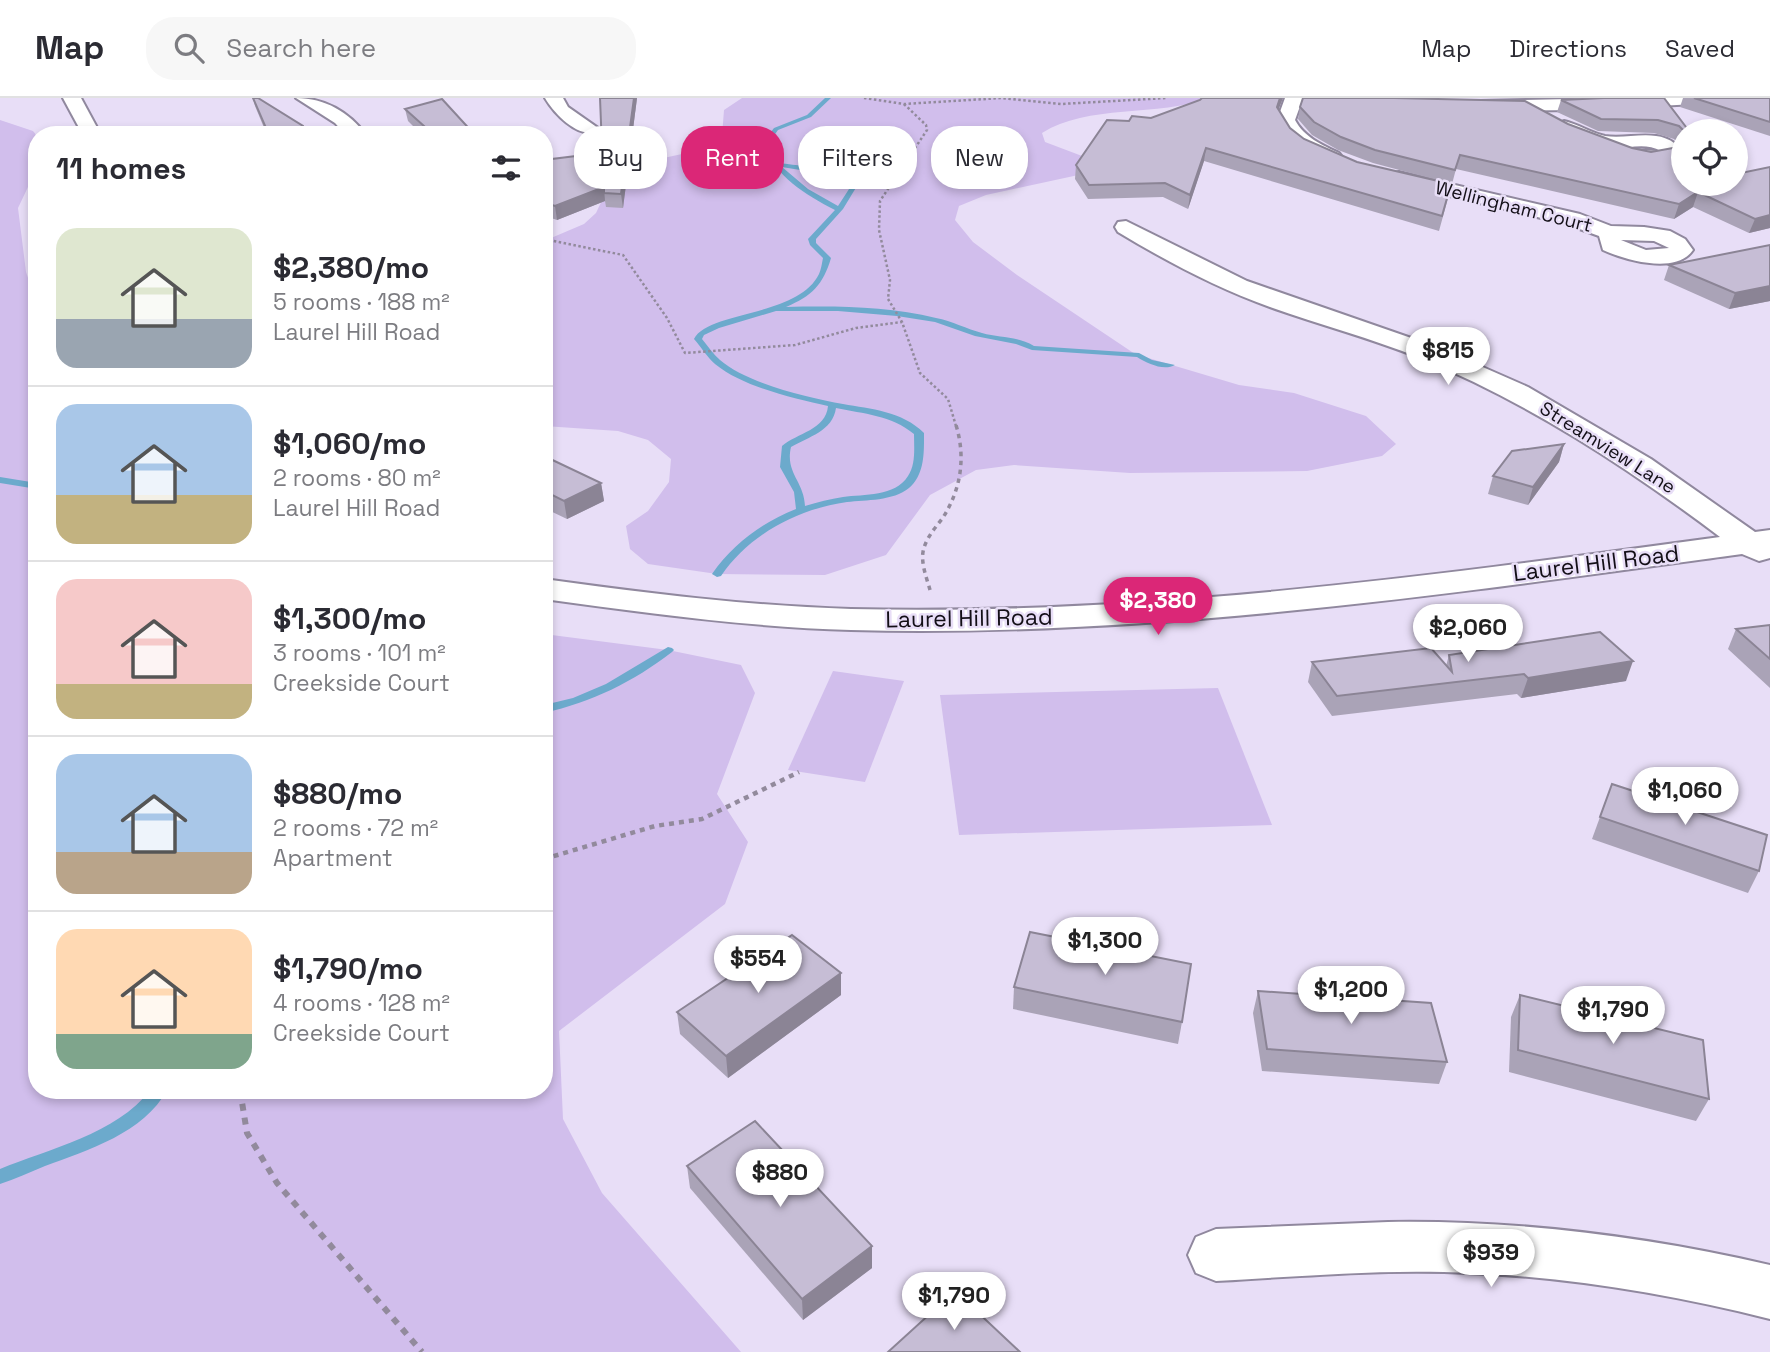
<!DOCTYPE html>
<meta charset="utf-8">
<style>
:root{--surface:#fff;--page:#f7f7f7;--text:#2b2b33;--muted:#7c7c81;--line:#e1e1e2;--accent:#db2777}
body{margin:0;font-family:"Space Grotesk",sans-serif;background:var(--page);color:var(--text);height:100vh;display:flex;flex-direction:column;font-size:26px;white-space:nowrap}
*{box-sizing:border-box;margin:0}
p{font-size:23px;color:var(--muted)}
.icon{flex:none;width:38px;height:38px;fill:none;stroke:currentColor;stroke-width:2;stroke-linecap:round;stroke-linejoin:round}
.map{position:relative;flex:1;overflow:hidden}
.drawer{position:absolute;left:28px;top:28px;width:525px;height:973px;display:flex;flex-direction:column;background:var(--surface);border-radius:28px;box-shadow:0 4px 10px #0003}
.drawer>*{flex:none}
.top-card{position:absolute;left:574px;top:28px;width:665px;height:63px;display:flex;gap:14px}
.fabs{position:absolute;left:1671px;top:21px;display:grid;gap:14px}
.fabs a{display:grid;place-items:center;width:77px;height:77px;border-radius:50%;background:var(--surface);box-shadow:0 4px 10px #0003;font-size:35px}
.price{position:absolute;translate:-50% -60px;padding:0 16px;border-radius:24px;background:#fff;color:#222;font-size:23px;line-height:46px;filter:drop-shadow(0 2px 4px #0008)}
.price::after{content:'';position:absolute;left:50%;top:42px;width:21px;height:16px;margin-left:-10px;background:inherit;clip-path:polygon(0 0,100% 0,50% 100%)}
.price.on{background:var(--accent);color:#fff}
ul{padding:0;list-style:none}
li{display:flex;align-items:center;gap:21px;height:175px;padding:0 28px}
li+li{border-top:2px solid var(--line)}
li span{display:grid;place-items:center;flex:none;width:196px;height:140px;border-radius:21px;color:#555}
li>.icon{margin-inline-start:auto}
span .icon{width:84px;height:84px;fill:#fffc;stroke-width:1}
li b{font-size:30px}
h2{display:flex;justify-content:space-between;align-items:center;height:84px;padding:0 28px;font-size:30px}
.pill{padding:0 24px;border-radius:28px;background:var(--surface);box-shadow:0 4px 10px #0003;font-size:24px;line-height:63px}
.pill.on{background:var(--accent);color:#fff}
header{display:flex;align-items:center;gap:42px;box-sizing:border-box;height:98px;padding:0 35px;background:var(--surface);border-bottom:2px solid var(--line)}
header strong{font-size:33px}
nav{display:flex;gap:38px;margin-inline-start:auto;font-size:24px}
.search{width:490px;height:63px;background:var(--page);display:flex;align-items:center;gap:18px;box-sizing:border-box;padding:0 24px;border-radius:28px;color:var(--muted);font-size:26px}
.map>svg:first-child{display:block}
.green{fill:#d1beec}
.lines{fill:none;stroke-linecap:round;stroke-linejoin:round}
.stream{fill:#6caacc;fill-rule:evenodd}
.minor-casing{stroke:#90889e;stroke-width:4}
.path-far3{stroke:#928a9c;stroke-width:2.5;stroke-dasharray:2.5 2.5;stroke-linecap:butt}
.path-far2{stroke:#928a9c;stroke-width:3.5;stroke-dasharray:4.5 4.5;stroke-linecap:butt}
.path-far1{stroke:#928a9c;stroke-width:4.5;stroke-dasharray:5 5;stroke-linecap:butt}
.path{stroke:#928a9c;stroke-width:6;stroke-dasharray:7 7;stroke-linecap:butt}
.minor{fill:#fff;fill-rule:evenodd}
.wall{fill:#aaa3b7}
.shaded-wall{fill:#8b8495}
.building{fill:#c6bdd5;stroke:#8b8495;stroke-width:2}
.labels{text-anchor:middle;stroke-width:5;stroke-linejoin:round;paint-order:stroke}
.far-street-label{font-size:19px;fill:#130f17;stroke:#e8def7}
.street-label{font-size:23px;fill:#130f17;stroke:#e8def7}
</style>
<header>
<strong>Map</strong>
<div class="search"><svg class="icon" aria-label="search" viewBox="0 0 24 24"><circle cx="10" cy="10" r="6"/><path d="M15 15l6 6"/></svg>Search here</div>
<nav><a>Map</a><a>Directions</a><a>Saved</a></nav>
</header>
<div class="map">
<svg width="1770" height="1254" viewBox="0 0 1770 1254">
<rect width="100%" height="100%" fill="#e8def7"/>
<!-- green -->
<g class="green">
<path d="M742,0h468c-52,19 -123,6 -168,35l3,9 45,17 -7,15 -97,21 -27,11 -4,14 18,22 44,33 118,79 104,31 55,8 72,23 30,28 -14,12 -75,15 -177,2 -116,-8 -38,5 -46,25 -44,60 -61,20 -108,-1 -69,-10 -18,-15 -4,-23 22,-15 21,-29 2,-23 -23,-19 -30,-9 -74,-5v-185l40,-17 12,-11 8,-17 23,-30 87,-19 8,-11 2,-26z"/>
<polygon points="0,22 33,33 37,38 37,70 18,110 26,174 37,206 37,992 544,992 544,536 668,552 741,567 755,595 717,696 748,744 725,806 559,933 563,1021 602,1095 741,1254 0,1254"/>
<polygon points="833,573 904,583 865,684 788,672"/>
<polygon points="1218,590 1272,727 959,737 940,597"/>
</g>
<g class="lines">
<!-- stream -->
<g class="stream">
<path d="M825,0h6l-20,19 -33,13 -10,14 11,19c19,3 69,5 78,23l-14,23 -27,30v4l15,15c-8,27 -19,38 -45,49 50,-1 101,-1 150,11 16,3 31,11 46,15 18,5 36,3 52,13l105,7 13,7 23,5c-11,6 -27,-1 -38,-8l-105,-7 -16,-6 -41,-8 -40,-14 -38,-6 -59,-5h-62l-57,17 -15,7 -2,4c6,7 11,15 18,21 26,23 88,38 123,44 28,5 59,7 81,29 0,19 1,41 -15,55 -16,13 -43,12 -62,14 -50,7 -98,33 -126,74l-4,1 -5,-3c21,-30 49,-51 84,-65l-2,-17 -14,-25 2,-21c15,-13 44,-16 46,-40 -35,-8 -85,-19 -113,-42 -8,-7 -14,-17 -21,-25 14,-28 104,-22 125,-65 2,-4 3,-11 4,-16l-13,-13 -2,-6 27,-29c-31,-16 -58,-33 -73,-66l12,-16 33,-13zM782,69l48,8 19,8 2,3 -13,20 -30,-17zM836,310c28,6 55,7 78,26 0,14 2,30 -6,42 -13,21 -44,18 -65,21 -13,2 -25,5 -38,9 -1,-25 -20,-33 -14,-59 17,-10 42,-16 45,-39z"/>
<polygon points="0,379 37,385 37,391 0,385"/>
<path d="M668,549l4,1 2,2 -2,2c-39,30 -80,50 -128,61v-8l29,-7 33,-14z"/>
<path d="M150,992h17c-23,43 -79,60 -122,76 -15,6 -30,13 -45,18v-15c48,-20 117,-35 150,-79z"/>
</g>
<defs>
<g id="minor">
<polygon points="63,0 81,0 101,37 83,37"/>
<path d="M296,0c29,0 53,14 70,37h-20l-11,-12z"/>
<path d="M545,0h18l5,9 30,21 -3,4c-19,5 -41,-19 -50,-34z"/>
<path d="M1285,0h18l-8,22c9,17 27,25 44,33l3,4 -3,4c-25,6 -52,-21 -62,-41z"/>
<polygon points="1617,0 1723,0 1714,5 1584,12 1481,13 1472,8 1481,3"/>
<path d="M1564,23c14,3 27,12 41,15 27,4 58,-11 78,16 -14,17 -44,11 -63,6l-3,-4 3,-4 41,1c-16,-9 -33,-2 -50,-3 -18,-1 -37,-9 -53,-18l-3,-4z"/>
<path d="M1399,74l181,42 31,12 33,1 26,4 15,8 8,11c-17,25 -68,10 -90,0l-4,-14 -33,-12 -174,-42 -3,-4 3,-4zM1621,142l33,1 15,7 -23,2z"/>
<path d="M1126,123l121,60 190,66 91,40 123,72 104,73 15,-2v28l-11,3 -17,-7c-295,40 -592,84 -891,76 -103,-3 -205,-17 -307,-31v-20c102,14 204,27 307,30 291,7 581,-33 869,-72 -94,-71 -191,-134 -300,-179 -49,-20 -100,-33 -150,-51 -53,-19 -104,-46 -152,-75l-3,-5 3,-5z"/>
<path d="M1388,1124c129,-2 257,14 382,43v54c-107,-27 -216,-44 -326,-47 -76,-2 -152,5 -228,9l-20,-8 -8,-18 8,-18 20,-8z"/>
</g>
</defs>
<!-- minor casing -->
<use href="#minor" class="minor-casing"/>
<!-- path-far3 -->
<g class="path-far3">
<polyline points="864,0 904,6 1002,0 1061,6 1167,0"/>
<polyline points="904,6 926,27 927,32 880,103 879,132 890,182 888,201 902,224 920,275 948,301 956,328"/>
<polyline points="544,141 623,157 667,220 685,255 795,247 856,230 902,224"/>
</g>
<!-- path-far2 -->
<path class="path-far2" d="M930,492c-3,-11 -9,-26 -7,-38 2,-12 11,-23 19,-33 19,-29 24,-61 14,-94"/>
<!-- path-far1 -->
<polyline class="path-far1" points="544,761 655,728 702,721 799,674"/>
<!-- path -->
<polyline class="path" points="240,992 247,1035 277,1085 422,1254"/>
<!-- minor -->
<use href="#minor" class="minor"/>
</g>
<!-- wall -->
<g class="wall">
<polygon points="253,0 258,0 306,37 267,37 255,8"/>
<polygon points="600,0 637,0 623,110 606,109 605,103 557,122 551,120 544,123 544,62 603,75"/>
<polygon points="1202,0 1283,0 1278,11 1290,30 1304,41 1357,64 1448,100 1439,133 1204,63 1188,111 1163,99 1088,101 1075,81 1076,67 1129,23 1151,20 1200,2"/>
<polygon points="1664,0 1684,33 1684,86 1736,86 1770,130 1749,135 1693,109 1674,121 1456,71 1452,86 1373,65 1338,52 1312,37 1298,21 1300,9 1568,26 1632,50 1651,54 1682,49 1674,41 1654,35 1598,33 1557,14 1561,2"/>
<polygon points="1683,0 1770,0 1770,38 1680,9"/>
<polygon points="405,11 475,37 422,37 408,23"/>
<polygon points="1770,147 1770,203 1729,211 1664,182 1669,167"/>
<polygon points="1564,346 1559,364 1528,407 1488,396 1493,378"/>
<polygon points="544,358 601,385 604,403 567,421 544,410"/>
<polygon points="1770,527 1770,590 1728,551 1736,531"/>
<polygon points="1449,557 1626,583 1521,600 1517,596 1332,618 1308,584 1312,564 1446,568"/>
<polygon points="1612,686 1759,773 1748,795 1592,741"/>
<polygon points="1014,889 1182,924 1178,946 1013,911"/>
<polygon points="1258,893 1447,964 1439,986 1262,973 1253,915"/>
<polygon points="841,897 728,980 680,936 677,914"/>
<polygon points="1520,897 1709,1001 1696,1023 1509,974 1511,919"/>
<polygon points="687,1068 872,1148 872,1170 803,1222 690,1090"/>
</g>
<!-- shaded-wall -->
<g class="shaded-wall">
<polygon points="634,0 637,0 623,110 621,96"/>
<polygon points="1280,0 1283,0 1275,21 1277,9"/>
<polygon points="1206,50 1204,63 1188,111 1190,97"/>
<polygon points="604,89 605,103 557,122 555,108"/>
<polygon points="1698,94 1693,109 1674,121 1679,106"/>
<polygon points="549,106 551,120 544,123 544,108"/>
<polygon points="1770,117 1770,130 1749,135 1755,121"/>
<polygon points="1770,188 1770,203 1729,211 1735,195"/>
<polygon points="1564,346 1559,364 1528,407 1533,389"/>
<polygon points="601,385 604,403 567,421 564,403"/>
<polygon points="1633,563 1626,583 1521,600 1528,580"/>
<polygon points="841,875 841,897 728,980 726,958"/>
<polygon points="872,1148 872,1170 803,1222 802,1201"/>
</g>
<!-- building -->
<g class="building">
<polygon points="253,0 258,0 303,28 306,37 269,37"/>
<polygon points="600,0 634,0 621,96 604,95 604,89 555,108 549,106 544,108 544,62 584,57 603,75"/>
<polygon points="1202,0 1280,0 1277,9 1290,30 1304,41 1357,64 1451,86 1442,118 1206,50 1190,97 1165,85 1089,87 1076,67 1107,22 1129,23 1132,18 1151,20 1200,2"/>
<polygon points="1303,0 1394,0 1525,3 1568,26 1632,50 1651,54 1684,48 1684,86 1736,86 1736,76 1770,69 1770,117 1755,121 1698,94 1679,106 1460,57 1455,72 1375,52 1341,39 1314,24 1300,9"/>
<polygon points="1604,0 1664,0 1689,33 1684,33 1679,28 1658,22 1601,21 1561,2"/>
<polygon points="1694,0 1770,0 1770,24"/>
<polygon points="442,1 475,37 434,37 405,11"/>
<polygon points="1770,147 1770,188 1735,195 1669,167"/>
<polygon points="1564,346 1533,389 1493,378 1512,353"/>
<polygon points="544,358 601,385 564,403 544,393"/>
<polygon points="1770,527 1770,561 1736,531"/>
<polygon points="1600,534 1633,563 1528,580 1524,576 1337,598 1312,564 1431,550 1452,574 1449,557"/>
<polygon points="1612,686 1767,737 1759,773 1600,719"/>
<polygon points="1030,834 1191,866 1182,924 1014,889"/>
<polygon points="792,837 841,875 726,958 677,914"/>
<polygon points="1258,893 1431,905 1447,964 1267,951"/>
<polygon points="1520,897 1703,942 1709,1001 1518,952"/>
<polygon points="755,1023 872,1148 802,1201 687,1068"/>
<polygon points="955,1193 1020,1254 888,1254"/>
</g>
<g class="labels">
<!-- far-street labels -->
<g class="far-street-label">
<text transform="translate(1514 108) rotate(14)" y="7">Wellingham Court</text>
<text transform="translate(1608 349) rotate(32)" y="7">Streamview Lane</text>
</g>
<!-- street labels -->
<g class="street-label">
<text transform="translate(1596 465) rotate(-7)" y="8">Laurel Hill Road</text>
<text transform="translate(969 520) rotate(-1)" y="8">Laurel Hill Road</text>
</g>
</g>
</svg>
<div class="fabs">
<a><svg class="icon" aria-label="locate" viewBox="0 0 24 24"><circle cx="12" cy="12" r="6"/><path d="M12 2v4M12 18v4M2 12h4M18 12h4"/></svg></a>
</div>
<b class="price" style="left:1448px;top:289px">$815</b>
<b class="price on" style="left:1158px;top:539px">$2,380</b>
<b class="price" style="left:1468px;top:566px">$2,060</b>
<b class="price" style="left:1685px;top:729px">$1,060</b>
<b class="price" style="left:1105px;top:879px">$1,300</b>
<b class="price" style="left:758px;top:897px">$554</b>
<b class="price" style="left:1351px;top:928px">$1,200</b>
<b class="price" style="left:1613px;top:948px">$1,790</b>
<b class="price" style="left:780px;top:1111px">$880</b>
<b class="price" style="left:1491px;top:1191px">$939</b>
<b class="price" style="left:954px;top:1234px">$1,790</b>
<div class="top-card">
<a class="pill">Buy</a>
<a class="pill on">Rent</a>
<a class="pill">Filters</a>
<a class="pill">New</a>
</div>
<section class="drawer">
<h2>11 homes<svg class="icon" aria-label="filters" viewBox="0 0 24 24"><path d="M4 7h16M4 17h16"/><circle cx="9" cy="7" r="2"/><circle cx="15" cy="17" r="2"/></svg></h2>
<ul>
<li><span style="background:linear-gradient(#dfe7d0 65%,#9aa5b1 0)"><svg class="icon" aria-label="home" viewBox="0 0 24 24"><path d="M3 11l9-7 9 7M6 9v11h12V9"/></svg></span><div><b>$2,380/mo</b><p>5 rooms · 188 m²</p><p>Laurel Hill Road</p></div></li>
<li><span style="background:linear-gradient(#a9c7e8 65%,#c2b280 0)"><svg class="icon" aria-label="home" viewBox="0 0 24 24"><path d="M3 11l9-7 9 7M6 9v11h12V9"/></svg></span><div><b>$1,060/mo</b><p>2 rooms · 80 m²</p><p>Laurel Hill Road</p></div></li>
<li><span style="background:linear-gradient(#f6c9c9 75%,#c2b280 0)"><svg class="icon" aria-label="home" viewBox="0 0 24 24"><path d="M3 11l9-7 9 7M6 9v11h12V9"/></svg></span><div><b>$1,300/mo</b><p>3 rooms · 101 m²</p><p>Creekside Court</p></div></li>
<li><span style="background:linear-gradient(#a9c7e8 70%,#b9a48a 0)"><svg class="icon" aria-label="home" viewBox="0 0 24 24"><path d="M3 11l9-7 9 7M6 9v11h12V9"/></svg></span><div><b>$880/mo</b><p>2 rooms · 72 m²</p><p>Apartment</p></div></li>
<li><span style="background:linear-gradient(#ffd9b3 75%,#7fa58c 0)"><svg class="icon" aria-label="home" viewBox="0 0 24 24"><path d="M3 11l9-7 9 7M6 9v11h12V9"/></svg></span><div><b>$1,790/mo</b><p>4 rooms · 128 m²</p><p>Creekside Court</p></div></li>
</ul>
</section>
</div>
